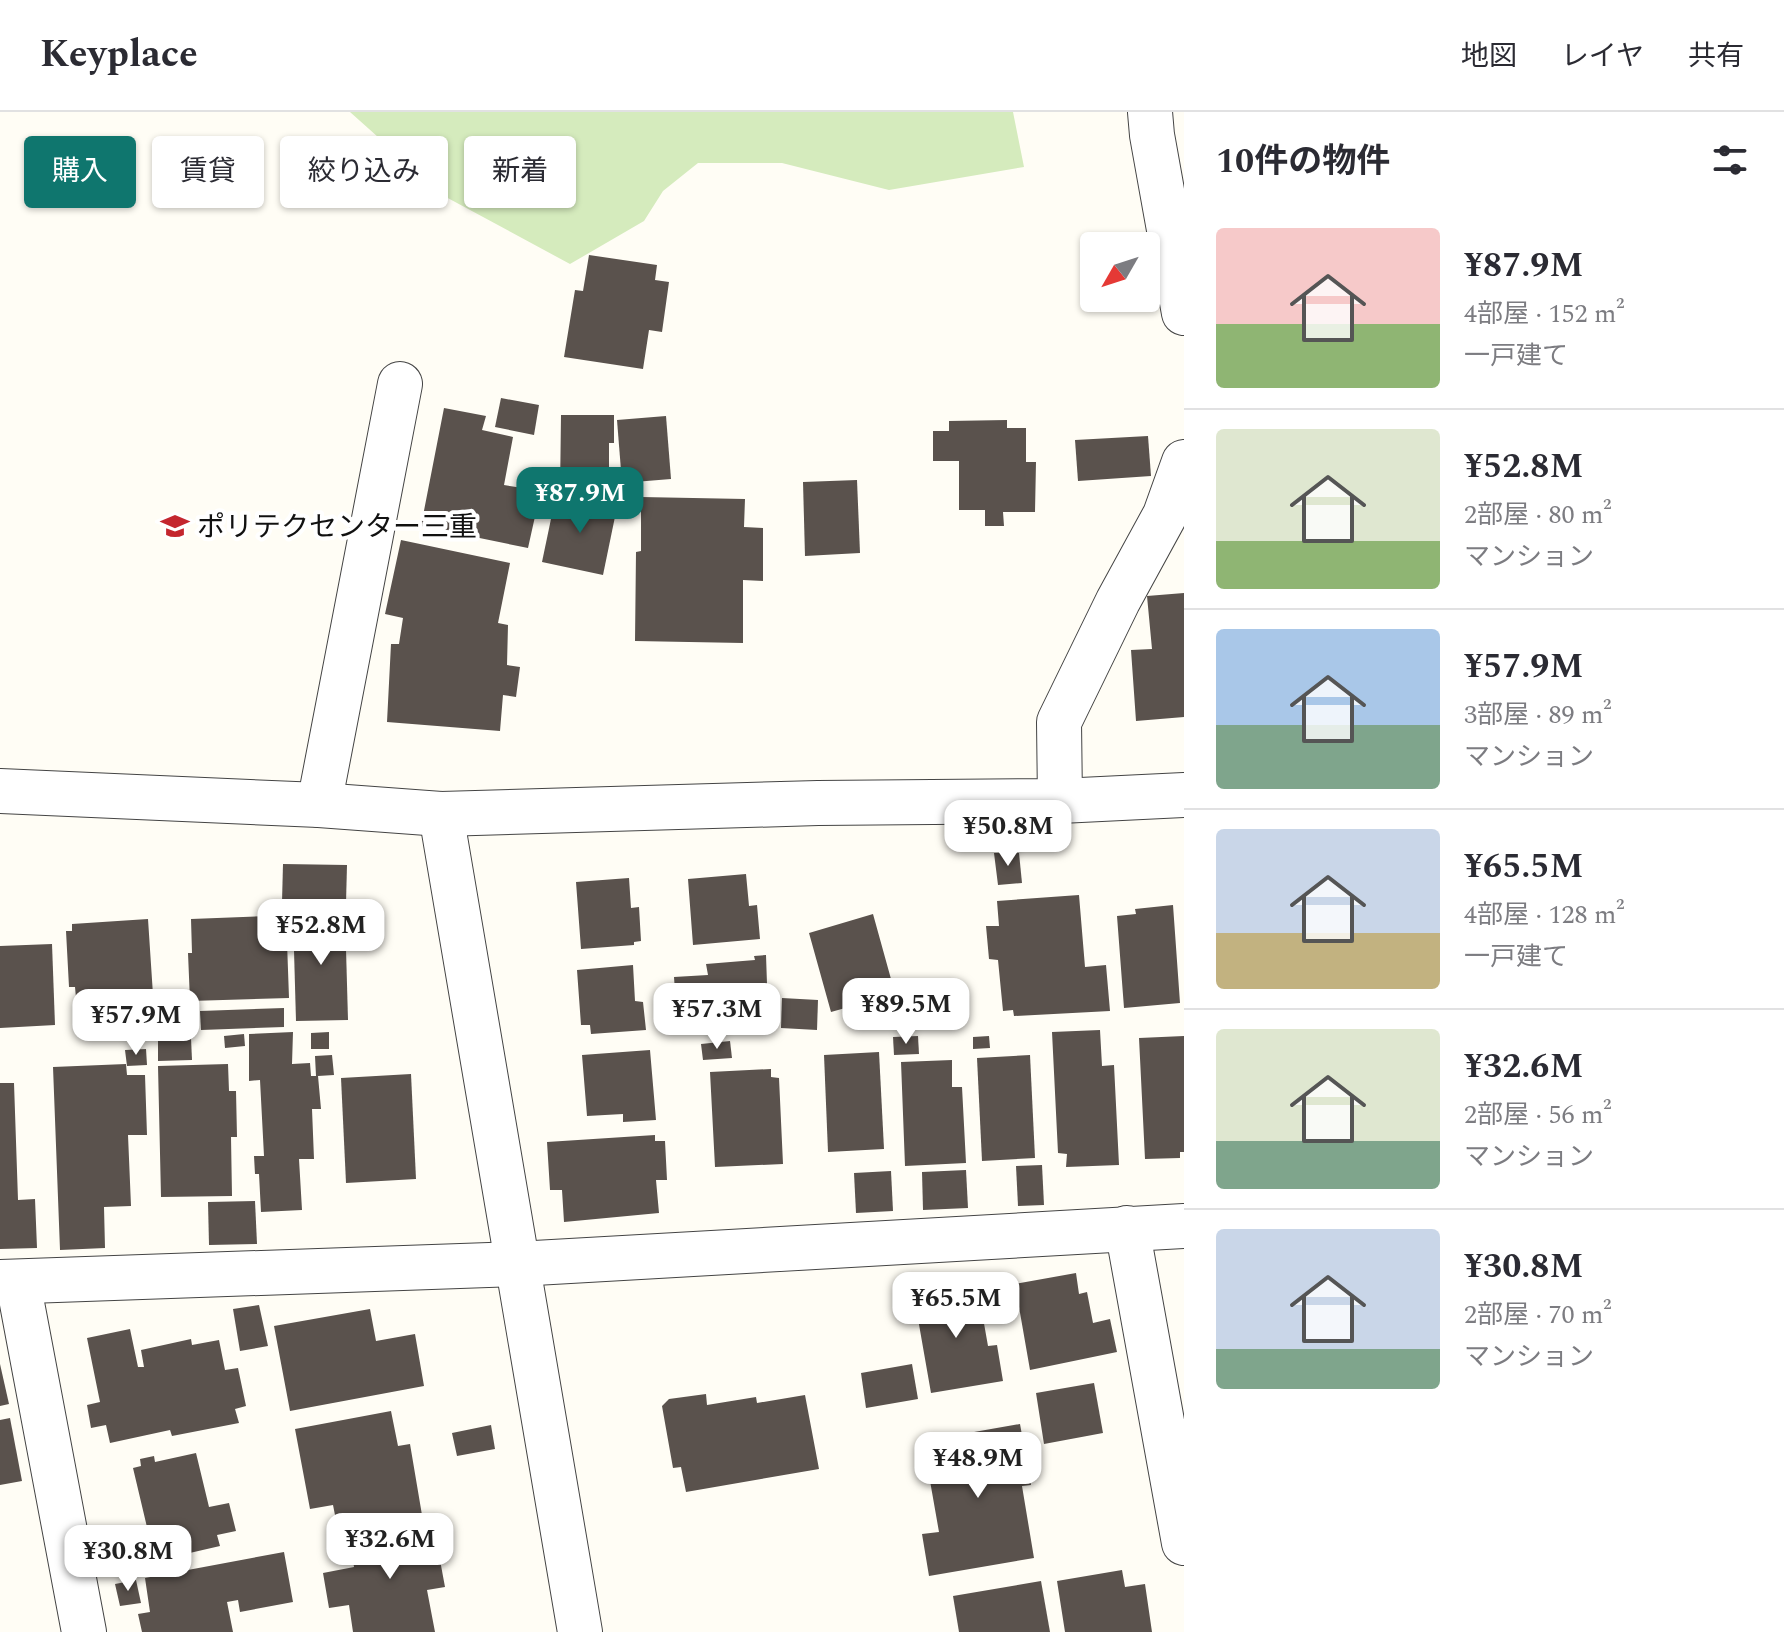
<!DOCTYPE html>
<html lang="ja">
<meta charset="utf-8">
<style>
:root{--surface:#fff;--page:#f7f7f7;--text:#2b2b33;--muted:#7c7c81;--line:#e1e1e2;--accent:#0f766e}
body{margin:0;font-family:Spectral,"Noto Sans JP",serif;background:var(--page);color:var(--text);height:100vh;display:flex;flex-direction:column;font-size:30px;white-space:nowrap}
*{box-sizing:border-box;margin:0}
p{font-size:26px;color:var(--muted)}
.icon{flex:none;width:44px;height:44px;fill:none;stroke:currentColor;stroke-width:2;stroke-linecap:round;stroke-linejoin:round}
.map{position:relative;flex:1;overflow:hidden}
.side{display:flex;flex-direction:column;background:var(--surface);width:600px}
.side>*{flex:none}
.top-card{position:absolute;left:24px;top:24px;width:760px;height:72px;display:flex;gap:16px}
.needle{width:52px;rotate:231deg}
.controls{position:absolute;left:1080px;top:120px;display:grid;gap:16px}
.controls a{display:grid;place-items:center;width:80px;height:80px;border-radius:8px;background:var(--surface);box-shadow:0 2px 6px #0004;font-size:40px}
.price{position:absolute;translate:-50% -68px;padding:0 18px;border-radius:16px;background:#fff;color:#222;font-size:26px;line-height:52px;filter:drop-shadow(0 2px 4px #0008)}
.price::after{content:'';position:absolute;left:50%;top:48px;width:24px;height:18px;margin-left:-12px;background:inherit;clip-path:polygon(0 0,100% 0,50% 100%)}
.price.current{background:var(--accent);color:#fff}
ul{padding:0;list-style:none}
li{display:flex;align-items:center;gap:24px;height:200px;padding:0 32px}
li+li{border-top:2px solid var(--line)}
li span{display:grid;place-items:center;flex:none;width:224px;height:160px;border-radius:8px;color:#555}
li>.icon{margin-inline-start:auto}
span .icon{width:96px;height:96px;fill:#fffc;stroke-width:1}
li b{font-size:34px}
h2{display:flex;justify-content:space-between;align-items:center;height:96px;padding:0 32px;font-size:34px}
.tag{padding:0 28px;border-radius:8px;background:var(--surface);box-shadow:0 2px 6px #0004;font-size:28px;line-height:72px}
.tag.current{background:var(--accent);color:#fff}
header{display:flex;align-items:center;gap:48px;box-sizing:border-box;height:112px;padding:0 40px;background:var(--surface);border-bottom:2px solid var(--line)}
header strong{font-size:38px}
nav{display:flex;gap:44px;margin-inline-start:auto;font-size:28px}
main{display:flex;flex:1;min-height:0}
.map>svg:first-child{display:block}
.green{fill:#d5ebbd}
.building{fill:#5a524d}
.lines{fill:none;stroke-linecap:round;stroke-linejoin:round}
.minor-casing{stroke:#444;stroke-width:46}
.tertiary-casing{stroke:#444;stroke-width:46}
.minor{stroke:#fff;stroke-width:44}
.tertiary{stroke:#fff;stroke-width:44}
.labels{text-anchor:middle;stroke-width:8;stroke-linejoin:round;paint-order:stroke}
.poi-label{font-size:28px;fill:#111;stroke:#fff;text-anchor:start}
</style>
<header>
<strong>Keyplace</strong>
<nav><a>地図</a><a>レイヤ</a><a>共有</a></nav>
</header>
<main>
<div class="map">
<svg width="1184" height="1520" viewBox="0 0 1184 1520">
<rect width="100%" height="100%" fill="#fffdf5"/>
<!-- green -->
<polygon class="green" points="350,0 1013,0 1024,55 889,78 782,51 698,51 663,79 644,109 570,152 444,84"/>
<!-- building -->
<g class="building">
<polygon points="589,143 657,153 655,168 669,170 662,220 649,218 643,257 564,245 575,178 583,179"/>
<polygon points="501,286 539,293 534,323 495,315"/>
<polygon points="444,296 486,304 482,318 513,325 504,373 529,377 526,390 538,391 528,436 421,414"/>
<polygon points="561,303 614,303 614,331 609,331 609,380 560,380"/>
<polygon points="666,304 671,367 622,371 617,308"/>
<polygon points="1007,308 1007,316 1026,316 1026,350 1036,350 1035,400 1003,400 1004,414 985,414 985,398 959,398 959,349 933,349 933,319 949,319 949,309"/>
<polygon points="1148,324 1151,364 1078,369 1075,328"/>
<polygon points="857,368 860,441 805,444 803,370"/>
<polygon points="556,383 617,395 603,463 542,450"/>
<polygon points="641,385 745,387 744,415 763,416 763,469 743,468 743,531 635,529 636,440 641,439"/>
<polygon points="401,428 510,451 498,511 508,513 507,553 520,555 516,585 503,583 500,619 387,610 391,532 399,532 403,506 385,502"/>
<polygon points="1184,481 1184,605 1136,609 1131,538 1152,537 1147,484"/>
<polygon points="994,741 1019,741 1022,771 998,773"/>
<polygon points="283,752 347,753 346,791 282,790"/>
<polygon points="746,762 749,794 757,793 760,827 693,833 688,767"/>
<polygon points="629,766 631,796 639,795 641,829 634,830 634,833 581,837 576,770"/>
<polygon points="1079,783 1085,855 1106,853 1110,899 1014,904 1013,898 1003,899 998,848 989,847 986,814 999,814 997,789"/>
<polygon points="1173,793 1180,891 1124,896 1117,804 1136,802 1135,797"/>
<polygon points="345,801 348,908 296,909 293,803"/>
<polygon points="873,802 891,867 858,876 863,891 831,900 809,821"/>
<polygon points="268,804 268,831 287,830 289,886 190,889 188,841 192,841 191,807"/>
<polygon points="148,807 155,913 79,918 75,875 69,875 66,819 72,819 72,812"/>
<polygon points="52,832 55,913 0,916 0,834"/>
<polygon points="766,843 767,872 756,874 757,884 749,884 752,912 696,916 696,906 677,908 674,865 708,863 706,852 755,848 754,844"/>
<polygon points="633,853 635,889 643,890 646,918 591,922 590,913 581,913 577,858"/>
<polygon points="782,886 818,888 817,918 781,916"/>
<polygon points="284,896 284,915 201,918 200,899"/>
<polygon points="1100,918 1102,954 1114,953 1119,1053 1066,1055 1067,1042 1058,1041 1052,920"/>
<polygon points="293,920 292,952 310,951 311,964 316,964 315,944 332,943 334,963 318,964 321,997 312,997 314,1047 299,1047 302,1098 261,1100 259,1062 255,1062 254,1044 264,1044 260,968 249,969 249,922"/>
<polygon points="329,920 329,937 311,937 311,921"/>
<polygon points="244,922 245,934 225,936 224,924"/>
<polygon points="918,924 919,942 894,943 893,925"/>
<polygon points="989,924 990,936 973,937 973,925"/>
<polygon points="1184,924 1184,1040 1180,1040 1180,1046 1145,1047 1139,926"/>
<polygon points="158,926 191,926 192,948 158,949"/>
<polygon points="730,929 732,946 703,948 701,932"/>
<polygon points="146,937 147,953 127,954 125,938"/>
<polygon points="650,938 656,1008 623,1010 623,1002 587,1004 582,943"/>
<polygon points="879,940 884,1037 828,1040 824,943"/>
<polygon points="1030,943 1035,1046 982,1049 977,946"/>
<polygon points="952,948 952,975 962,975 966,1051 905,1054 901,950"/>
<polygon points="126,952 127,963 145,963 147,1023 128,1023 131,1094 104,1095 105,1136 60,1138 53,955"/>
<polygon points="228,952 229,979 236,979 237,1025 231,1025 232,1084 161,1085 158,954"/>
<polygon points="771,957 771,965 779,966 783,1052 715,1055 710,960"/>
<polygon points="411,962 416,1067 346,1071 341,966"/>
<polygon points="0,971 14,971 18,1088 35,1087 37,1136 0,1137"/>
<polygon points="655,1023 655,1029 665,1029 667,1068 656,1068 659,1101 564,1110 562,1078 550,1078 547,1030"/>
<polygon points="1042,1053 1044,1093 1018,1094 1016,1054"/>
<polygon points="966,1058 968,1096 923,1098 922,1060"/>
<polygon points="891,1059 893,1099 856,1101 854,1061"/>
<polygon points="255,1089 257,1132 209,1133 208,1090"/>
<polygon points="1076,1161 1079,1182 1087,1180 1093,1211 1110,1207 1117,1240 1030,1258 1015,1172"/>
<polygon points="977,1172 988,1234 997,1233 1003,1269 931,1281 914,1184"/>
<polygon points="259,1193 268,1234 240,1239 233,1197"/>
<polygon points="370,1197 376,1229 415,1222 424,1274 290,1299 274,1214"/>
<polygon points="130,1217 138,1255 144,1255 141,1238 191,1227 192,1233 219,1228 225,1258 238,1256 246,1294 235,1297 239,1311 172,1324 170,1318 110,1331 106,1313 91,1316 87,1293 100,1290 87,1226"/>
<polygon points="0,1252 9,1292 0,1294"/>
<polygon points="912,1252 918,1287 866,1296 861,1261"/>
<polygon points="1094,1271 1103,1321 1044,1332 1036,1281"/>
<polygon points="706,1282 707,1293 756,1285 757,1291 805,1283 819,1357 686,1380 681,1355 673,1356 662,1294 669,1287"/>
<polygon points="391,1299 398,1334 410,1332 422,1403 338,1418 333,1393 310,1397 295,1317"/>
<polygon points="10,1306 22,1369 0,1373 0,1308"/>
<polygon points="1020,1312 1031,1373 1022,1374 1034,1446 929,1464 922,1422 939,1420 923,1329"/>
<polygon points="491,1313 495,1337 457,1344 452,1321"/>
<polygon points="196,1341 209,1395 229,1391 236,1419 217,1423 220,1434 155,1449 133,1356 141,1354 140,1347 154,1344 155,1350"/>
<polygon points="434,1413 436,1421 441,1420 446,1448 440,1448 445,1475 427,1478 435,1520 353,1520 349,1493 329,1496 323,1461 354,1455 350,1429"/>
<polygon points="284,1440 293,1490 240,1500 238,1488 227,1490 233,1520 142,1520 138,1502 150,1500 145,1466"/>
<polygon points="1122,1458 1125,1475 1145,1472 1152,1520 1065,1520 1057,1469"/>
<polygon points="136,1468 141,1491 120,1494 115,1472"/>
<polygon points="1041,1469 1050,1520 959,1520 953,1484"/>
</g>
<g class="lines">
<defs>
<g id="minor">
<polyline points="1150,0 1152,23 1184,201"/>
<polyline points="1060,689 1059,610 1118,489 1165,403 1184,350"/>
<polyline points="319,693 400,272"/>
<polyline points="441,702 580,1520"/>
<polyline points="1127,1116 1184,1431"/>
<polyline points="0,1170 517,1152 1184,1114"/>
<polyline points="18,1170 84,1520"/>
</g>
<polyline id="tertiary" points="0,679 319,693 441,702 818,691 1060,689 1184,683"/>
</defs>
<!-- minor casing -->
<use href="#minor" class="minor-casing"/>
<!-- tertiary casing -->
<use href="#tertiary" class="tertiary-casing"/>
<!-- minor -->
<use href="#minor" class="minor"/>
<!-- tertiary -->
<use href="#tertiary" class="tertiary"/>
</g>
<!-- icons -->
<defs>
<symbol id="school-bare" viewBox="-9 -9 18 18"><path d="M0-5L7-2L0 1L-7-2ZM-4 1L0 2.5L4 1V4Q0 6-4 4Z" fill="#c4262e" stroke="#fff" stroke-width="2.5" paint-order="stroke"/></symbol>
</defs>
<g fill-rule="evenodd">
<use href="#school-bare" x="155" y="394" width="40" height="40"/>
</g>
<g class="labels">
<!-- poi labels -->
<g class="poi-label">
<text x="197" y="424">ポリテクセンター三重</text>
</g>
</g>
</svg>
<div class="controls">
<a><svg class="needle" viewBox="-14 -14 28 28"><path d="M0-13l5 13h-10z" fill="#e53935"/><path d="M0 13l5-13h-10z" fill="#7c7c81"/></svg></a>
</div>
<b class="price current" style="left:580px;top:423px">¥87.9M</b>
<b class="price" style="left:1008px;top:756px">¥50.8M</b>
<b class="price" style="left:321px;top:855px">¥52.8M</b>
<b class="price" style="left:906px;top:934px">¥89.5M</b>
<b class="price" style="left:717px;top:939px">¥57.3M</b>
<b class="price" style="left:136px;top:945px">¥57.9M</b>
<b class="price" style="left:956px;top:1228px">¥65.5M</b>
<b class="price" style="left:978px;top:1388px">¥48.9M</b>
<b class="price" style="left:390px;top:1469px">¥32.6M</b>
<b class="price" style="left:128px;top:1481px">¥30.8M</b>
<div class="top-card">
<a class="tag current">購入</a>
<a class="tag">賃貸</a>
<a class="tag">絞り込み</a>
<a class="tag">新着</a>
</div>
</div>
<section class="side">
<h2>10件の物件<svg class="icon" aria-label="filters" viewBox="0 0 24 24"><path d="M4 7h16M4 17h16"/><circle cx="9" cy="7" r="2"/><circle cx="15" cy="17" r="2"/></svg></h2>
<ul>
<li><span style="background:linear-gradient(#f6c9c9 60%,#8fb573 0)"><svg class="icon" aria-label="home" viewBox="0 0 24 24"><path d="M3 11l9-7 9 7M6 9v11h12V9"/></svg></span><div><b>¥87.9M</b><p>4部屋 · 152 m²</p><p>一戸建て</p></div></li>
<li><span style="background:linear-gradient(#dfe7d0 70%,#8fb573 0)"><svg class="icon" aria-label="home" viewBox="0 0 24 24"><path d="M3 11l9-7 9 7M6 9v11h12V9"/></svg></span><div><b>¥52.8M</b><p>2部屋 · 80 m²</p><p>マンション</p></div></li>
<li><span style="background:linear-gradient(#a9c7e8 60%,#7fa58c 0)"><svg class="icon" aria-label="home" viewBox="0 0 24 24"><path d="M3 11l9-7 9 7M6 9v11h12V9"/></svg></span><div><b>¥57.9M</b><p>3部屋 · 89 m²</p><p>マンション</p></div></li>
<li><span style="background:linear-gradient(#c9d6e8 65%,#c2b280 0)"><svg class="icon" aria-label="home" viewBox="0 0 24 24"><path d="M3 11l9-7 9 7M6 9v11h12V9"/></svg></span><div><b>¥65.5M</b><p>4部屋 · 128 m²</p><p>一戸建て</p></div></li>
<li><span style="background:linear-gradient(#dfe7d0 70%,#7fa58c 0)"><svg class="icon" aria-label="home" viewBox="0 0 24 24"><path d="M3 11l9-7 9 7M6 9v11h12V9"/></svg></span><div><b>¥32.6M</b><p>2部屋 · 56 m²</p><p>マンション</p></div></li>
<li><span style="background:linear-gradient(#c9d6e8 75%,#7fa58c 0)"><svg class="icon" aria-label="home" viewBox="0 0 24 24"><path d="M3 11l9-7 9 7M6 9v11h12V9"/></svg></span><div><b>¥30.8M</b><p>2部屋 · 70 m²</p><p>マンション</p></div></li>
</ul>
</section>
</main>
